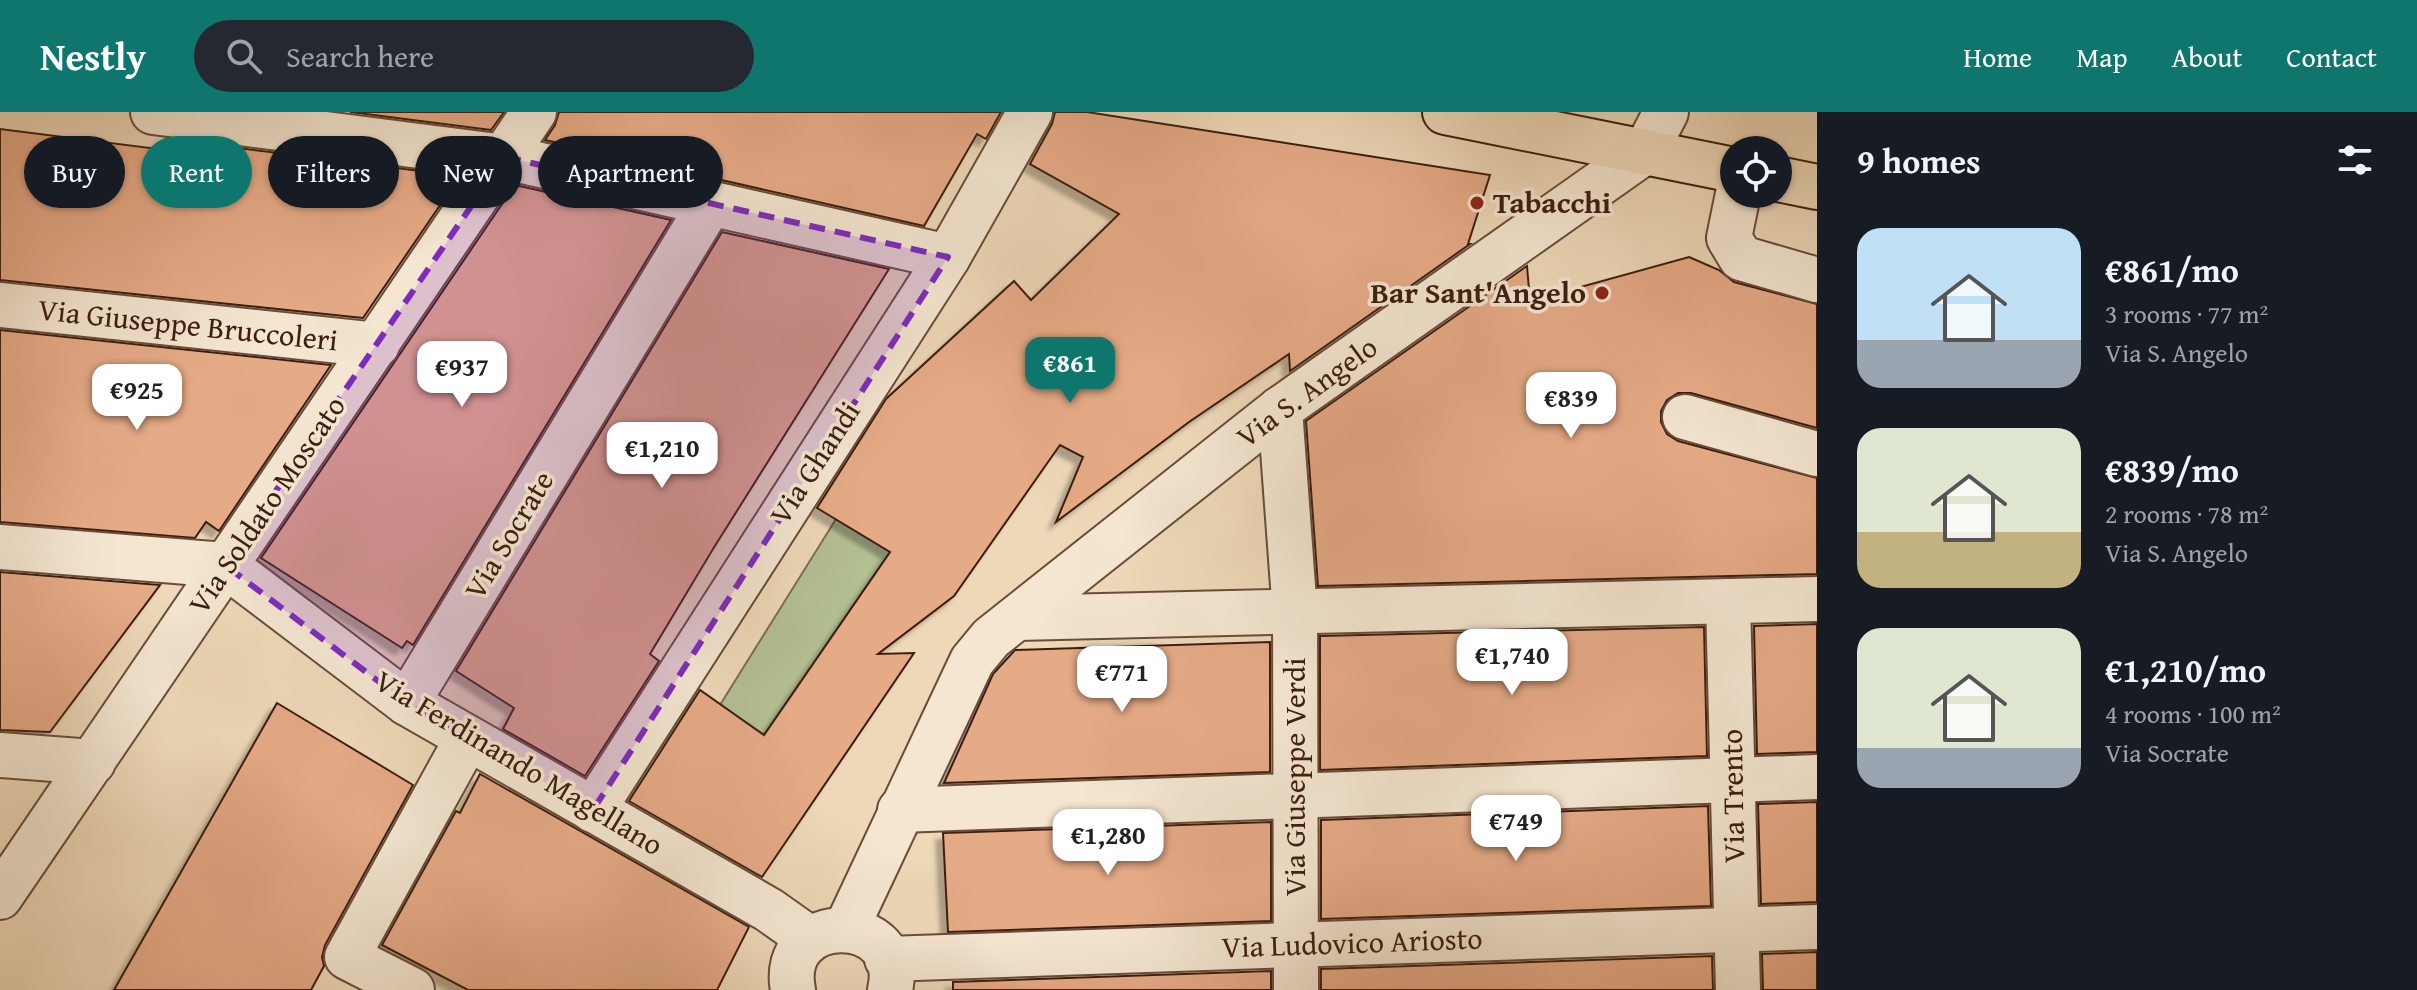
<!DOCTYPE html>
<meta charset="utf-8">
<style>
:root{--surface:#171b24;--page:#242831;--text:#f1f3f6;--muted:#9ea1a6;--accent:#0f766e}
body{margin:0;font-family:"Gentium Book Plus",serif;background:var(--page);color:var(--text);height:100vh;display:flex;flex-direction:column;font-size:30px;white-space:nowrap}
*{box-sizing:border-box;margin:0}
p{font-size:26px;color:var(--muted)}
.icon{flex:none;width:44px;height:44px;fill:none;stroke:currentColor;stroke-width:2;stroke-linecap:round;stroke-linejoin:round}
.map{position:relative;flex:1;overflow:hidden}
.drawer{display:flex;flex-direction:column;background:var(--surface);width:600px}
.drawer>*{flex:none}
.hud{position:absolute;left:24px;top:24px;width:760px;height:72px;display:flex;gap:16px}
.fabs{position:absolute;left:1720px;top:24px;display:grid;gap:16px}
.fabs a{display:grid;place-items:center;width:72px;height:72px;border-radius:50%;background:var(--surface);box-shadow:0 2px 6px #0004;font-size:40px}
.price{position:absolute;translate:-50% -68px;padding:0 18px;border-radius:16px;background:#fff;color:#222;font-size:26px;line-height:52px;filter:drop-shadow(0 2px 4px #0008)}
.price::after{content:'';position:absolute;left:50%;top:48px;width:24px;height:18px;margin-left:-12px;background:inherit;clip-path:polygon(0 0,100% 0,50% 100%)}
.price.selected{background:var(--accent);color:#fff}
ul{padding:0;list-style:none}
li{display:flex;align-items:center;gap:24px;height:200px;padding:0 40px}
li span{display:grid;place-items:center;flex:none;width:224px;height:160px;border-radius:24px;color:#555}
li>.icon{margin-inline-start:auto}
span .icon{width:96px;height:96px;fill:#fffc;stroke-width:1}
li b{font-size:34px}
h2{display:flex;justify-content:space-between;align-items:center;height:96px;padding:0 40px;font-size:34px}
.pill{padding:0 28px;border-radius:36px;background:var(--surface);box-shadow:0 2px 6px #0004;font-size:28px;line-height:72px}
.pill.selected{background:var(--accent);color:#fff}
header{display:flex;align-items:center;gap:48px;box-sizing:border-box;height:112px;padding:0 40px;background:var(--accent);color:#fff}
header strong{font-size:38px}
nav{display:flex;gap:44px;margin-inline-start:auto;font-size:28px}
.search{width:560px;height:72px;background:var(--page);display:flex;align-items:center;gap:20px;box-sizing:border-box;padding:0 28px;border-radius:44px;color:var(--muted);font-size:30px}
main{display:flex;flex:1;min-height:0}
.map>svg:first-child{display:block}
.green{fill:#b3c094;stroke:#786f52;stroke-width:2}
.building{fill:#e5aa86;stroke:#3d1e0f;stroke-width:2;filter:url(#shadow)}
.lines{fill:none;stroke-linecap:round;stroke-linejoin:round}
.street-casing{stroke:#694c39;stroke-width:48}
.primary-casing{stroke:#3d1e0f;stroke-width:48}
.street{stroke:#f4e6d1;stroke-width:44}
.primary{stroke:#eed8b8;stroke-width:44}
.marked{fill:#7b2cbf;fill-opacity:0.2;stroke:#7b2cbf;stroke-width:6;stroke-dasharray:16 10;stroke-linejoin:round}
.poi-dot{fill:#8f2418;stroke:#f4e6d1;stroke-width:3}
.labels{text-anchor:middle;stroke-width:7;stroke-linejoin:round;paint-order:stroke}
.poi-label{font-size:30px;font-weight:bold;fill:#3d1e0f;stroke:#f4e6d1;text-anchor:start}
.street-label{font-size:30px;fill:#3d1e0f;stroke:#f4e6d1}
</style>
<header>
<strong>Nestly</strong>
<div class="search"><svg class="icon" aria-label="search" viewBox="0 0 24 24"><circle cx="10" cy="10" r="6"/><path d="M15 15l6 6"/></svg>Search here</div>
<nav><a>Home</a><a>Map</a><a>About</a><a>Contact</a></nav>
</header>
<main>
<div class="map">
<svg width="1817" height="878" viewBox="0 0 1817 878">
<defs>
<filter id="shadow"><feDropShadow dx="-7" dy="7" stdDeviation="2" flood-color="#0004"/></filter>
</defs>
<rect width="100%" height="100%" fill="#eed8b8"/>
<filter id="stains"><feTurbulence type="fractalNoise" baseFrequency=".0025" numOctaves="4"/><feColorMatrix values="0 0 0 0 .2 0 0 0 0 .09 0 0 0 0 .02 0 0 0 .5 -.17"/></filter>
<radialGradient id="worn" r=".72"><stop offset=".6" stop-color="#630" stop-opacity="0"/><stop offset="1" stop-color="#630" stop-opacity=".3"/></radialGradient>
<!-- green -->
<polygon class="green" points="836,407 890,440 764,623 720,593"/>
<!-- building -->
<g class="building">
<polygon points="350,0 504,0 491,18"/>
<polygon points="559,0 1001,0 986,27 977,22 924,114 545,28 555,13"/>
<polygon points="1055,0 1087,0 1490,63 1468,132 1470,132 1290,259 1289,242 1189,310 1056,410 1083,345 1060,333 954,484 878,542 914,541 762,765 629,689 700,578 764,623 890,440 817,396 886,287 1014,169 1031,188 1119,102 1030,52 1052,12"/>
<polygon points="0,17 165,38 166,27 460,64 363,206 0,168"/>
<polygon points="515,73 671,108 413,533 407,529 402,536 261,446"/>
<polygon points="722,120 889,157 713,437 650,542 659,549 585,664 503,617 514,596 456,559"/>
<polygon points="1689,145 1719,158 1734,170 1817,192 1817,316 1691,281 1678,281 1667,288 1661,299 1661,310 1667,322 1678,329 1817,366 1817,462 1318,474 1306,309 1527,154 1530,189"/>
<polygon points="0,218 331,253 219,419 206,410 195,426 0,410"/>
<polygon points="0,460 160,473 50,620 0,618"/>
<polygon points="1817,512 1817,640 1757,642 1754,514"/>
<polygon points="1704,515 1707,644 1320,658 1320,524"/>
<polygon points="1270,530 1270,660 944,671 993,562 1015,538"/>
<polygon points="277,591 413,673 325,833 322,845 324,854 311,878 114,878"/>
<polygon points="480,662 749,815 717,878 468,878 382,833 456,699 460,701"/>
<polygon points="1817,690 1817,790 1761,792 1758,692"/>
<polygon points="1708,694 1711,794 1321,807 1321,708"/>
<polygon points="1271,710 1271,809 948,820 943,721"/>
<polygon points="1817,840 1817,878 1763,878 1762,842"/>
<polygon points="1712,844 1713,878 1321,878 1321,857"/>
<polygon points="1271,859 1271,878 953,878 953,870"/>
</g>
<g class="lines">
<defs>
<g id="street">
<polyline points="153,0 505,45 948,145"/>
<polyline points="1738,82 1729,126 1741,146 1817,168"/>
<polyline points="0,193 377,233"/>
<polyline points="1280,297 1295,501 1296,878"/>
<polyline points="1685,305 1817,342"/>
<polyline points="0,435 225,453 407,591 769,798 810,827"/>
<polyline points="1728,489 1738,878"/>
<polyline points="1017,506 1817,487"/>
<polyline points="407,591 710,92"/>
<polyline points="0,643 93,650"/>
<polyline points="593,698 948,145 1030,0"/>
<polyline points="900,698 1817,665"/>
<polyline points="0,785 534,0"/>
<polyline points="846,817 972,549 991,526 1280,297 1646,39 1666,0"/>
<polyline points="887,847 1817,815"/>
<polyline points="412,878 347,845 467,627"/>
<path d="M793,878c-16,-81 115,-78 97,0"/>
</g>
<g id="primary">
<polyline points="1445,0 1734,58"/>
<polyline points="1778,67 1817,75"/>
</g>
</defs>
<!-- street casing -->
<use href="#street" class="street-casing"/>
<!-- primary casing -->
<use href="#primary" class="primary-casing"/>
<!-- street -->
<use href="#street" class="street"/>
<!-- primary -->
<use href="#primary" class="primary"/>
</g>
<!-- marked area -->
<path class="marked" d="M505,45l443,100 -355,553 -186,-107 -182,-138z"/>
<!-- markers -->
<g class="poi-dot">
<circle cx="1477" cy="91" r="8"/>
<circle cx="1602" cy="181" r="8"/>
</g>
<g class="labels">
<!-- poi labels -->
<g class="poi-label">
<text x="1493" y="101">Tabacchi</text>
<text x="1586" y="191" text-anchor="end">Bar Sant'Angelo</text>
</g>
<!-- street labels -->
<g class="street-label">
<text transform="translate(188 213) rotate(6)" y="10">Via Giuseppe Bruccoleri</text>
<text transform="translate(1307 280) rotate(-36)" y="10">Via S. Angelo</text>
<text transform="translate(815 351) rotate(-57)" y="10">Via Ghandi</text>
<text transform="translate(267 393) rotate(-56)" y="10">Via Soldato Moscato</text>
<text transform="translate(509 423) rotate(-59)" y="10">Via Socrate</text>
<text transform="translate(519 651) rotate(31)" y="10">Via Ferdinando Magellano</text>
<text transform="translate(1295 665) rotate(-90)" y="10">Via Giuseppe Verdi</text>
<text transform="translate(1733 684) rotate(-91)" y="10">Via Trento</text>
<text transform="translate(1352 831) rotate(-2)" y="10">Via Ludovico Ariosto</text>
</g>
</g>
<rect width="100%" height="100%" filter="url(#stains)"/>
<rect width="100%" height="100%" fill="url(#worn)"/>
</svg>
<div class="fabs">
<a><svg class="icon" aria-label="locate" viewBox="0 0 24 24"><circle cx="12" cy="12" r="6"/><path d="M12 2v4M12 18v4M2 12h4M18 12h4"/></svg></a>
</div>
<b class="price selected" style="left:1070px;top:293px">€861</b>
<b class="price" style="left:462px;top:297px">€937</b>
<b class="price" style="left:137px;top:320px">€925</b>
<b class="price" style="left:1571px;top:328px">€839</b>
<b class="price" style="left:662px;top:378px">€1,210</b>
<b class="price" style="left:1512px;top:585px">€1,740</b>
<b class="price" style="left:1122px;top:602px">€771</b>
<b class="price" style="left:1516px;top:751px">€749</b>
<b class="price" style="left:1108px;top:765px">€1,280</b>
<div class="hud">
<a class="pill">Buy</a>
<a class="pill selected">Rent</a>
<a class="pill">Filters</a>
<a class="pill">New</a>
<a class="pill">Apartment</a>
</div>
</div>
<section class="drawer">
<h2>9 homes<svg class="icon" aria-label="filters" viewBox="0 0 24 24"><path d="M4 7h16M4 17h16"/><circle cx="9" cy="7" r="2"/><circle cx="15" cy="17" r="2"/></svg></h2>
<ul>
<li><span style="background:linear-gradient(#bfe0f5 70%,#9aa5b1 0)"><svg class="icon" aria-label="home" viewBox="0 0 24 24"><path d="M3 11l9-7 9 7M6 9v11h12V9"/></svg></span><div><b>€861/mo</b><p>3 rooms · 77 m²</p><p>Via S. Angelo</p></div></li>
<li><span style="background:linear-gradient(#dfe7d0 65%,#c2b280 0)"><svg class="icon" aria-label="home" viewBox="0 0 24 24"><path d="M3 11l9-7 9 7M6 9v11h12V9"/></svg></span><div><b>€839/mo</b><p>2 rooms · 78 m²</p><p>Via S. Angelo</p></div></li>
<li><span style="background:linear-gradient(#dfe7d0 75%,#9aa5b1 0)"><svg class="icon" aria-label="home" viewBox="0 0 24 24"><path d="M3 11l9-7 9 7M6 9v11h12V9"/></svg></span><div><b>€1,210/mo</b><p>4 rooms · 100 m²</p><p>Via Socrate</p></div></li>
</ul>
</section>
</main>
